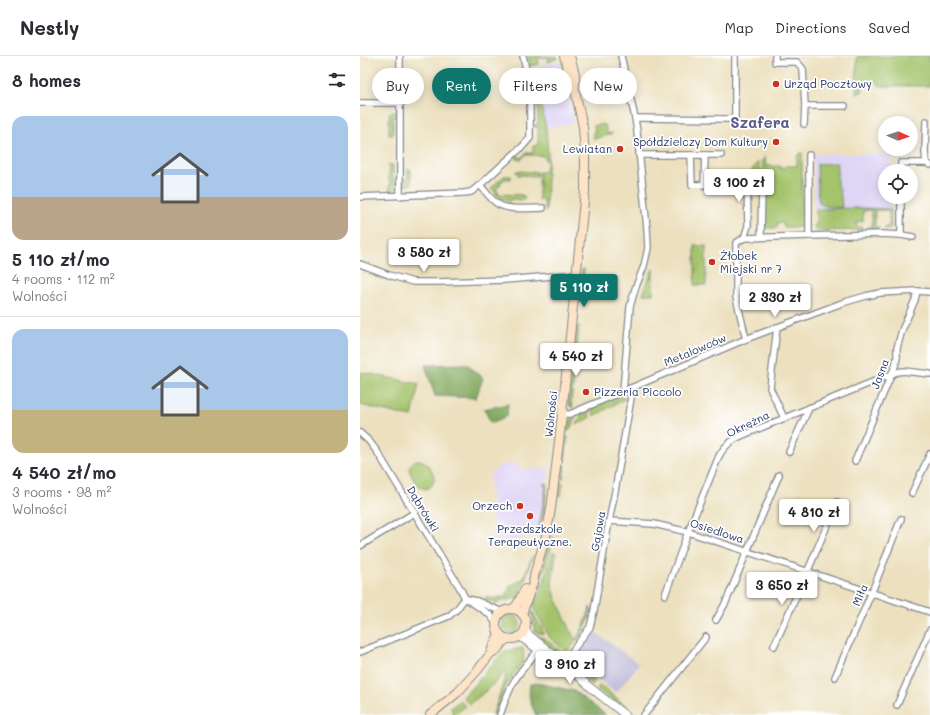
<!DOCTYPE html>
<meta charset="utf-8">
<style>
:root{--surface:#fff;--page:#f2f2f3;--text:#2b2b33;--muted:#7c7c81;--line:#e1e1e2;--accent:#0f766e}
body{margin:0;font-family:Mali,sans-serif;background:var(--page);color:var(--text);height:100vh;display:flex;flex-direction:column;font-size:15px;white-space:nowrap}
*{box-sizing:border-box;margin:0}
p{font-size:13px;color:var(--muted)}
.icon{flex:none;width:22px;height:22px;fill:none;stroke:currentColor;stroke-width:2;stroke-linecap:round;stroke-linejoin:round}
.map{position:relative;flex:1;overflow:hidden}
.sheet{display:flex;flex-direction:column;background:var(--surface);width:360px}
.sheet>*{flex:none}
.banner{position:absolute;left:12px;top:12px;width:380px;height:36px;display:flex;gap:8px}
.needle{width:26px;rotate:92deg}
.tools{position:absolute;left:518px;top:60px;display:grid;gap:8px}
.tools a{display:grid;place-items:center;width:40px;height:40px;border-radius:50%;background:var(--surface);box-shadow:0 2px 10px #0003;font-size:20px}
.price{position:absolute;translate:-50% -34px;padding:0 9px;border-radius:4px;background:#fff;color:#222;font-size:13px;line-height:26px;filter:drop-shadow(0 1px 2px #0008)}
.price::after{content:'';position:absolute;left:50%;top:24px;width:12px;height:9px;margin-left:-6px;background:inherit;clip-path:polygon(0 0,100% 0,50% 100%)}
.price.on{background:var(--accent);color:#fff}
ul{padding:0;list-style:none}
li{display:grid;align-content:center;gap:8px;height:212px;padding:0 12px}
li+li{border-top:1px solid var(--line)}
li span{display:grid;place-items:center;height:124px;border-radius:12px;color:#555}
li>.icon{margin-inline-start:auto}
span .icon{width:72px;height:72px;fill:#fffc;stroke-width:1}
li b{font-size:17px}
h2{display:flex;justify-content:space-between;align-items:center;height:48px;padding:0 12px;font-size:17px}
.tag{padding:0 14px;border-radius:18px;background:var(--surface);box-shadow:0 2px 10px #0003;font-size:14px;line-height:36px}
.tag.on{background:var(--accent);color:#fff}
header{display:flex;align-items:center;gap:24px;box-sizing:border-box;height:56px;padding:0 20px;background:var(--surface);border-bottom:1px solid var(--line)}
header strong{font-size:19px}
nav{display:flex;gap:22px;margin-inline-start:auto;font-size:14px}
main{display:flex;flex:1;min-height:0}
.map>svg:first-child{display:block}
.built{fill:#dfd5f5}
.industrial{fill:#c3c1db}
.green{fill:#a4c36a;stroke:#607964}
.forest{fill:#83a95e;stroke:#4f6c5e}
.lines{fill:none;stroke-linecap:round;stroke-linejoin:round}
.minor-casing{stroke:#84888e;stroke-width:8}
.tertiary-casing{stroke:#84888e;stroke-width:9}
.secondary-casing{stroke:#84888e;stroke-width:10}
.minor{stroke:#fff;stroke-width:5.5}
.tertiary{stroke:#fff;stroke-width:7}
.secondary{stroke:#fee4c6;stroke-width:8}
.poi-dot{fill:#c8321e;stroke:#fff;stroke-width:1.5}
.labels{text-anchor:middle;stroke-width:3.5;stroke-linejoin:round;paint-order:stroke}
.poi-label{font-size:11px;fill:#1b2f5e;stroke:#fff;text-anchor:start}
.street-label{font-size:11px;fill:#1b2f5e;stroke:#fff}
.district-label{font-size:15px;font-weight:bold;fill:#5e5d8d;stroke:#fff}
</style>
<header>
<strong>Nestly</strong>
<nav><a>Map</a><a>Directions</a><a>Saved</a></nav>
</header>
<main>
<section class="sheet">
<h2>8 homes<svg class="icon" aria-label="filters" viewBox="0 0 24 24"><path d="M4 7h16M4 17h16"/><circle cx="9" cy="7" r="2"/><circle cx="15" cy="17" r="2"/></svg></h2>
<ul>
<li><span style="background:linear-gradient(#a9c7e8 65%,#b9a48a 0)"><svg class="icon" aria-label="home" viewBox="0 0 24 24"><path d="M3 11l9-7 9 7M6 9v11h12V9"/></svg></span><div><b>5 110 zł/mo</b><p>4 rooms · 112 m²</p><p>Wolności</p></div></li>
<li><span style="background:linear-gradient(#a9c7e8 65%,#c2b280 0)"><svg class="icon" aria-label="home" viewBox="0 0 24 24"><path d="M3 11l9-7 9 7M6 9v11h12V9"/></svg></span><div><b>4 540 zł/mo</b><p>3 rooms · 98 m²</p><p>Wolności</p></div></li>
</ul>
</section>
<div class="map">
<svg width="570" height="659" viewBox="0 0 570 659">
<rect width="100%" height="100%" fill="#fff"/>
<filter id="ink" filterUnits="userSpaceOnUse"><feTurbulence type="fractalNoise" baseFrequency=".025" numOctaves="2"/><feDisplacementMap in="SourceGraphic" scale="8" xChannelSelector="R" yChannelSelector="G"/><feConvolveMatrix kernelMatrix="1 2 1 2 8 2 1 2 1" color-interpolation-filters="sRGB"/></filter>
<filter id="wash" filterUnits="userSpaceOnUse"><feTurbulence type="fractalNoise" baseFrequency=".012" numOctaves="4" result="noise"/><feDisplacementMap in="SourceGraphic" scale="16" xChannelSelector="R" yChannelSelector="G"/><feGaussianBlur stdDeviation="0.9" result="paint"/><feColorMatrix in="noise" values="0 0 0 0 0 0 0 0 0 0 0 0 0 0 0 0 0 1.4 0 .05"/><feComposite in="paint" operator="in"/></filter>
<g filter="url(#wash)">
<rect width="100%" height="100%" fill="#ece0be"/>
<!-- built -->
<g class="built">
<polygon points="200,5 214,67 186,72 173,12"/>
<polygon points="454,98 530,98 531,115 525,115 525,141 531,141 531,153 497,153 497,152 454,153"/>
<polygon points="159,407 159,414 189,412 185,445 180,472 178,479 162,479 162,484 135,485 129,419 134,416 140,409"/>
</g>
<!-- industrial -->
<polygon class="industrial" points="236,577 279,608 256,637 237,622 215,599"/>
<!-- green -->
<g class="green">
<polygon points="168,0 170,1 174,0 197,0 198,2 188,6 187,0 178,3 179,8 170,10"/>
<polygon points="497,0 570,0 570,30 519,30 519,26 503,26 502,36 496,38"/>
<polygon points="28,18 33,18 33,32 37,33 37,38 31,38 29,35"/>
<polygon points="178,39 179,39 186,72 188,97 186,155 185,155 185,150 184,149 184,144 179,144 179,116 185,116 185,111 187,110 187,105 185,104 185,100 165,99 161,104 157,103 156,101 157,99 161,102 166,97 173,97 173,90 178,89 178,71 174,71 173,70 174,69 178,68 178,49 174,49 173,47 174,46 178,46"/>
<polygon points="30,56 37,56 37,61 33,61 33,79 29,79 29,58"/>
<polygon points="242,68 242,69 245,69 247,78 252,77 252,78 234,83 233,76 235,76 234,70"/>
<polygon points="440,97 442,97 442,168 446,169 446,171 424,171 423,167 417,167 417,172 404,172 404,122 391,122 391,116 392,116 392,114 398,106 401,115 404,114 401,105 404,103 405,100 406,110 421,110 421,113 424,113 425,110 437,110 437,100"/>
<path d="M477,107v22l3,4 2,18c-8,0 -16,1 -23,-4l-1,-8 -1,-31z"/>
<polygon points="29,109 33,109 33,123 37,123 37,125 29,126"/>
<polygon points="48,113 51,114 51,128 50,129 43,129 43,124 47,124"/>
<polygon points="156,115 177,116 177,120 158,119 158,117 156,116"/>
<polygon points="144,120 151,120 151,123 145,123 140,127 141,128 136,133 138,136 138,138 163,139 163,141 165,141 164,144 152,143 149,145 142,144 131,132"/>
<path d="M37,127c0,6 -2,9 -8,10l1,-9z"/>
<polygon points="497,152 531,153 531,173 524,173 526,171 529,170 529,154 515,154 515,171 519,171 519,173 508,174 508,171 512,171 512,154 503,155 503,165 500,166 499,165 497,165 497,171 502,171 502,174 456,175 455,174 454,169 456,169 456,153"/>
<rect x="335" y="190" width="11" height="39"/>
<polygon points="222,213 224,213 223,228 221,240 219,239"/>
<polygon points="293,213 293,238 283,238"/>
<polygon points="217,270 219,270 215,312 212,311 216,271"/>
<polygon points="1,316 59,328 52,361 0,349 0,320"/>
<polygon points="212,316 215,316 211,345 213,352 209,349 208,346"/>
<polygon points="258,340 261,340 266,342 234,360 232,352"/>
<polygon points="227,355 229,356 230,362 216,369 221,360 220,358"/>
<polygon points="215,361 215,363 209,375 205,375 207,366"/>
<polygon points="204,380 208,381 205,405 201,403"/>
<path d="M57,404c3,0 3,0 6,1 7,3 15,18 9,24 -7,9 -15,0 -19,-7 -5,-8 -6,-14 4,-18z"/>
<polygon points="201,408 205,409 203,423 199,421 200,409"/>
<polygon points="200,426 203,427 201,440 197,439 198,427"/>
<polygon points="185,427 187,427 185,450 180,474 177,471 179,471 186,431 183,429"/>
<polygon points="191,481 194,482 186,509 171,546 168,548 189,482"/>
<path d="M193,496l3,1 -4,31 4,14 19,42c8,-10 12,-20 15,-33l1,2c-3,17 -12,31 -24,43l-17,-14 -17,-31 12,-29z"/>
<polygon points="173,499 164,526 157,542 134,547 125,544 126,541 128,540 129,543 147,541 147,536 149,534 150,530 163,523"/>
<polygon points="172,555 184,577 183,578 175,576"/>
<circle cx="151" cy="568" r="9"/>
<polygon points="174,579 186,583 204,598 197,598"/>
<path d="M163,592l1,13 -9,11 -9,14 -12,29h-1l13,-41 -2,-1c-11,12 -22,22 -35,31l-6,-7 15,-16 26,-30z"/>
<polygon points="210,603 235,625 232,629 213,612 211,608"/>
<polygon points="240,629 277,659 271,659 237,633"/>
<polygon points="100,644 105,650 99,654 98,656 93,659 91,652"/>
</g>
<!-- forest -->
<g class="forest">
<polygon points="107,308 123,322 116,342 75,340 65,309"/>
<polygon points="148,348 147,360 131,367 124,353"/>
<path d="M177,627l37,8 32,24h-70c-6,-13 -8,-16 -6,-31z"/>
</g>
</g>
<g filter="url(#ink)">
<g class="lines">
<defs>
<g id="minor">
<polyline points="40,0 40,140"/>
<polyline points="261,0 275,62 277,76 287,172 288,192 284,210 275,233 270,251 263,335"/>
<polyline points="415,0 415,6 437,6 443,13 445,50 444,68"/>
<polyline points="0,47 40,47"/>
<polyline points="445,50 485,50"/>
<polyline points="275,62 368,63 375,62 375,0"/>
<polyline points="566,65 565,96 566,107 570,109"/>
<polyline points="279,99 361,99"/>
<polyline points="331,99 332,129 344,129 345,99"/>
<polyline points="449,99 449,180"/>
<polyline points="541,115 541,107 566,107"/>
<path d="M120,129c6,7 11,15 18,19 11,7 33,4 45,4"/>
<polyline points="0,141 104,137 111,136 120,129 163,90 170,82 170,30 163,0"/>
<polyline points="541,179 541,141"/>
<polyline points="384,182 388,170 387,124 402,124 401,181"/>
<polyline points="0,208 29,219 53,226 77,226 145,224 217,218"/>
<polyline points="417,271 410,332 424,362"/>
<polyline points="386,283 376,241 376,187 384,182 522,178 541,179 553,181"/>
<polyline points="202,358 210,358 386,283 482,247 506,240 520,237 557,235 570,236"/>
<polyline points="0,377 9,385 18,397 100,532 105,542 129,558 136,567"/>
<polyline points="429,396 449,352"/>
<polyline points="495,405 535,310 537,302 537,292 542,274 555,244 557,235"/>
<polyline points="552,437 570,398"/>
<polyline points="249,465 294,468 328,476 570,556"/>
<polyline points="0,490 54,457"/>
<path d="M305,539l23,-63 31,-76c8,-15 19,-19 34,-25l144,-59 7,-1 26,3"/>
<polyline points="107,543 117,545 142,556"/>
<polyline points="356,564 366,546 419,419"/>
<polyline points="414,590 449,512 477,446"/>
<polyline points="0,596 89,560 97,553 105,542"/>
<polyline points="202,609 230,571 234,555 249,465 255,435 271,342 270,332"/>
<polyline points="475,621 511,538 541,463"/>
<polyline points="537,649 570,574"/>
<path d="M140,659c3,-10 7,-20 12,-30 7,-14 19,-26 29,-38"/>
<polyline points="284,659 346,581"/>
</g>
<g id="tertiary">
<polyline points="165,572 168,578 203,606 231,632 265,659"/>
<polyline points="159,580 213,619"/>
</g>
<g id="secondary">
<polyline points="210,0 215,18 215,29"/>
<polyline points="152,553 156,550 165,533"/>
<circle cx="151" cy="568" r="15"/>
<polyline points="162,558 173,527 175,516 186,480 191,453 200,377 225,135 225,99 223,71 215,34 209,19 204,0"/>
<path d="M131,597c1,-9 6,-12 8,-20"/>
<polyline points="70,659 97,637 117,615 131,597 137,594 143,586 148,583"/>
</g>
</defs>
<!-- minor casing -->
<use href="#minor" class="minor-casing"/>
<!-- tertiary casing -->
<use href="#tertiary" class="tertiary-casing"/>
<!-- secondary casing -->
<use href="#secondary" class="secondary-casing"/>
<!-- minor -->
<use href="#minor" class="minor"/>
<!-- tertiary -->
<use href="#tertiary" class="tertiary"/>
<!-- secondary -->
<use href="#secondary" class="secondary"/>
</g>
</g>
<!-- markers -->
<g class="poi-dot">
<circle cx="416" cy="28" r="4"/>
<circle cx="416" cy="86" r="4"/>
<circle cx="260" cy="93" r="4"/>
<circle cx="352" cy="206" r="4"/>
<circle cx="226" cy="336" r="4"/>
<circle cx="160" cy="450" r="4"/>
<circle cx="170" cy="460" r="4"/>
</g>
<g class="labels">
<!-- poi labels -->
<g class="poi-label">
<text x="424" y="32">Urząd Pocztowy</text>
<text x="408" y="90" text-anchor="end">Spółdzielczy Dom Kultury</text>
<text x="252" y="97" text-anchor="end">Lewiatan</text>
<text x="360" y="204">Żłobek<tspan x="360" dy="13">Miejski nr 7</tspan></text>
<text x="234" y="340">Pizzeria Piccolo</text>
<text x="152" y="454" text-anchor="end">Orzech</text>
<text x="170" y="477" text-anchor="middle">Przedszkole<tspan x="170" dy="13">Terapeutyczne.</tspan></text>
</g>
<!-- street labels -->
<g class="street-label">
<text transform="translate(335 294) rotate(-23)" y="4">Metalowców</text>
<text transform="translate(520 318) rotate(-69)" y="4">Jasna</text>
<text transform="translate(191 358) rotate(-84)" y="4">Wolności</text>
<text transform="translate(388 368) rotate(-26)" y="4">Okrężna</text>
<text transform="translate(63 453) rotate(59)" y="4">Dąbrówki</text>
<text transform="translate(238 475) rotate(-80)" y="4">Gajowa</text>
<text transform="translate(357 475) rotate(18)" y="4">Osiedlowa</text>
<text transform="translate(500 539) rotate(-67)" y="4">Miła</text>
</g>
<!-- district labels -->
<g class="district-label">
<text x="400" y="72">Szafera</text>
</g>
</g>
</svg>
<div class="tools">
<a><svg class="needle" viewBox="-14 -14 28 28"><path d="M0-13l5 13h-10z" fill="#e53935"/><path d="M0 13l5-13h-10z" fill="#7c7c81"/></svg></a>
<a><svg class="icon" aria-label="locate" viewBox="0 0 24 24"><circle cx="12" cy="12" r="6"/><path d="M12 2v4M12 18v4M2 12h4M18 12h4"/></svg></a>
</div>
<b class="price" style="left:379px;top:147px">3 100 zł</b>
<b class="price" style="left:64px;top:217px">3 580 zł</b>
<b class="price on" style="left:224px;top:252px">5 110 zł</b>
<b class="price" style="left:415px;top:262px">2 330 zł</b>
<b class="price" style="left:216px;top:321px">4 540 zł</b>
<b class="price" style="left:454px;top:477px">4 810 zł</b>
<b class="price" style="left:422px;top:550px">3 650 zł</b>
<b class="price" style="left:210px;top:629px">3 910 zł</b>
<div class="banner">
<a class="tag">Buy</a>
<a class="tag on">Rent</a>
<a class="tag">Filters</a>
<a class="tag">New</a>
</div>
</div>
</main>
